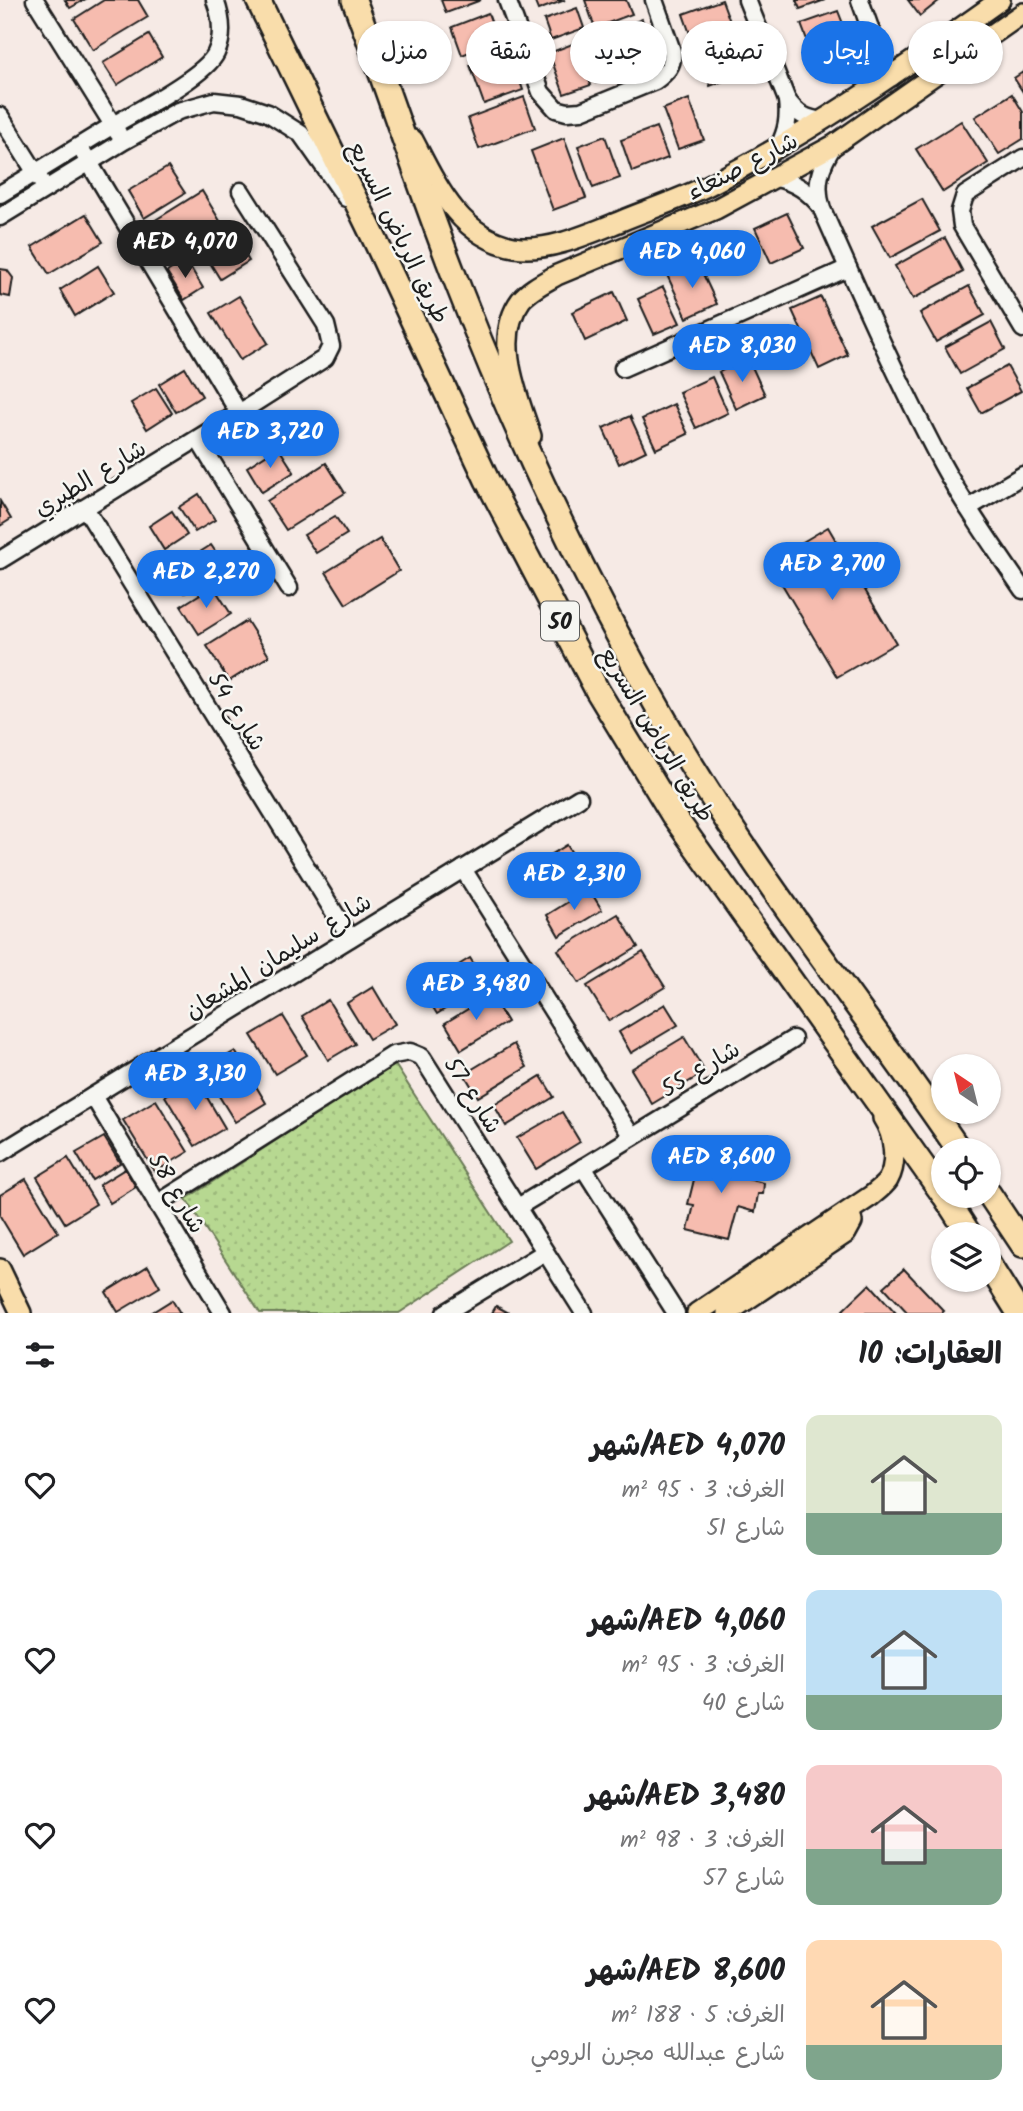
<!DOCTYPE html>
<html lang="ar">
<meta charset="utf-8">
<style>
:root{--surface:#fff;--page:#f6f6f6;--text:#202124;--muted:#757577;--accent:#1a73e8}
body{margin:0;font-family:Kalam,"Playpen Sans Arabic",sans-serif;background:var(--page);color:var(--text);direction:rtl;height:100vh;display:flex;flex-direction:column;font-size:26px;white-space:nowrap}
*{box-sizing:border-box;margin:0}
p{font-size:23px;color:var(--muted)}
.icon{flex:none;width:38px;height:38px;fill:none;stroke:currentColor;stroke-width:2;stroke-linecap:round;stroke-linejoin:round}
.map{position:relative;height:1313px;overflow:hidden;direction:ltr}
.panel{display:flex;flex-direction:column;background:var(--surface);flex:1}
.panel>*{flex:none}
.hud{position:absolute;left:21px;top:21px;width:982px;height:63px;direction:rtl;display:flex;gap:14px}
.needle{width:46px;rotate:325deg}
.controls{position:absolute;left:931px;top:1054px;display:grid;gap:14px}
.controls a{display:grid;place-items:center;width:70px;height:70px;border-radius:50%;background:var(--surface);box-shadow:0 2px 5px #0004;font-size:35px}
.price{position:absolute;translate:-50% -60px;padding:0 16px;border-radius:24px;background:var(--accent);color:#fff;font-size:23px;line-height:46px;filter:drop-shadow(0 2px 4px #0008)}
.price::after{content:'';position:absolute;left:50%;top:42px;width:21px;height:16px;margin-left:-10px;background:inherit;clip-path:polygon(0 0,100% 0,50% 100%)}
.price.selected{background:#222;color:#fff}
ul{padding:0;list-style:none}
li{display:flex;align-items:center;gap:21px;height:175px;padding:0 21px}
li span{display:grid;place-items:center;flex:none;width:196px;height:140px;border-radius:14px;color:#555}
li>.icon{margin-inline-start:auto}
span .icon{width:84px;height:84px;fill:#fffc;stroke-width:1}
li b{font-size:30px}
h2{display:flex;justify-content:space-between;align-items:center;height:84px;padding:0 21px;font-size:30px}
.pill{padding:0 24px;border-radius:32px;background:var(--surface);box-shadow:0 2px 5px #0004;font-size:24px;line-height:63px}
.pill.selected{background:var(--accent);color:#fff}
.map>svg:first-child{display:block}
.grass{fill:url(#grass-dots);stroke:#6a7a56;stroke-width:2}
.building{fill:#f6bcaf;stroke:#1c1c1c;stroke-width:2}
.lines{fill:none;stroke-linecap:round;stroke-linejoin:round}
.minor-casing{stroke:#1c1c1c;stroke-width:21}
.major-casing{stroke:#1c1c1c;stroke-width:24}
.highway-casing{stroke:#1c1c1c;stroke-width:28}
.minor{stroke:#f6f6f2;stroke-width:16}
.major{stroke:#f9ddab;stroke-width:19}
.highway{stroke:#f9ddab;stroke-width:23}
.labels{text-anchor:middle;stroke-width:5;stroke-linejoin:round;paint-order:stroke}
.shield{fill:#f6f6f2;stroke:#5d5d5c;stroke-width:2}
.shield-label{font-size:23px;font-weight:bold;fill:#1c1c1c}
.street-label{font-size:24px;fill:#1c1c1c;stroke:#f6f6f2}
</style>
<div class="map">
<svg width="1023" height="1313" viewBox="0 0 1023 1313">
<defs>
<pattern id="grass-dots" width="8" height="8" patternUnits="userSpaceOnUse" patternTransform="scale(1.75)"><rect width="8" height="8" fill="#b7d891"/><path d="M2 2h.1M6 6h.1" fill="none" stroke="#9db97c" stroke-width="1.8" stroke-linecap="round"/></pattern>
</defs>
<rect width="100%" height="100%" fill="#f6eae5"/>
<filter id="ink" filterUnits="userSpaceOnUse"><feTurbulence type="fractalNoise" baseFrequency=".0143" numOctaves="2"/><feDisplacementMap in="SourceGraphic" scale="14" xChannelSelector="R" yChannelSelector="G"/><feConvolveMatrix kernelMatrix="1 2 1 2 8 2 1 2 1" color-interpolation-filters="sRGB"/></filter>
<g filter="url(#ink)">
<!-- grass -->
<polygon class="grass" points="394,1063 509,1241 399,1313 260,1313 186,1199"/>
<!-- building -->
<g class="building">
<polygon points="65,0 84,0 70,8"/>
<polygon points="104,0 138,0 148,17 93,50 74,19"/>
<polygon points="441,0 481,0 446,13"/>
<polygon points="534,0 565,0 538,10"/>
<polygon points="585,0 626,0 632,14 595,28"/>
<polygon points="722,0 733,30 694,45 683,14"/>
<polygon points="796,0 825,0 800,9"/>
<polygon points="908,0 940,0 920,16"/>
<polygon points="577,8 584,28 551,40 544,20"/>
<polygon points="838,11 849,39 812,53 801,24"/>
<polygon points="488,13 498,41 462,55 452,27"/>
<polygon points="642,19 657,58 631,68 617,29"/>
<polygon points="610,33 624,73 596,83 582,44"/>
<polygon points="149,35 162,57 117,85 103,63"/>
<polygon points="575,43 591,85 564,94 549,53"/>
<polygon points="736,43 747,72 710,86 700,57"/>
<polygon points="509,51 523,90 484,104 470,65"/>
<polygon points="1023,72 1023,92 1014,78"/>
<polygon points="1012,94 1023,112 1023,139 999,154 975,117"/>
<polygon points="524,97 535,128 479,149 468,118"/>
<polygon points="689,99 704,140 678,149 663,109"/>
<polygon points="961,121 988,163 943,192 916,149"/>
<polygon points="656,127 668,158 632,172 621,140"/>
<polygon points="605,136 620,178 593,188 578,146"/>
<polygon points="564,138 586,198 553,210 531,151"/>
<polygon points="168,167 185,193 144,218 128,191"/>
<polygon points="202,191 220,221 167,253 149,224"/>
<polygon points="922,199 940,231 890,258 872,226"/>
<polygon points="787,213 804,248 771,263 755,228"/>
<polygon points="86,214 103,242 49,274 32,247"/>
<polygon points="228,227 249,261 220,279 199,245"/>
<polygon points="945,238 963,272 913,299 895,266"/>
<polygon points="186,260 203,288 184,300 167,272"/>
<polygon points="697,261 717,304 687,318 667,275"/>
<polygon points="98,266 114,292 75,316 60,290"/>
<polygon points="0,269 7,270 13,278 10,297 0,295"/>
<polygon points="969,286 985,315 936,342 920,313"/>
<polygon points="663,287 680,323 654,334 638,299"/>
<polygon points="614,292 627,321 585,341 572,312"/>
<polygon points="239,296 268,343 240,360 211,313"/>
<polygon points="821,297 848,355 819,369 792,310"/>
<polygon points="991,322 1005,349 960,374 945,347"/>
<polygon points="748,358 765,395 736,409 719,372"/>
<polygon points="1007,366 1021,391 981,413 967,388"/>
<polygon points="185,368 202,396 176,412 159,384"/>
<polygon points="712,377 728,413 696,428 679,392"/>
<polygon points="156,388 172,413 147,429 131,403"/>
<polygon points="674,404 688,434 656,449 642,419"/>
<polygon points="630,416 646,451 619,464 603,428"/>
<polygon points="278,447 294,472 262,492 247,467"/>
<polygon points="326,463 345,493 286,530 267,501"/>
<polygon points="199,494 215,520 195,532 179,507"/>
<polygon points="0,501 11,519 0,526"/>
<polygon points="172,511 187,535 164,550 149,526"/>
<polygon points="335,516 347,534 316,553 304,535"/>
<polygon points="828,527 896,643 837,677 769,562"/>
<polygon points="380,539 399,571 346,604 326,572"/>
<polygon points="211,545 226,567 185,593 170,571"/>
<polygon points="213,586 231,614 199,634 181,606"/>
<polygon points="247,621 269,656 229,681 207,646"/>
<polygon points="567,845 581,868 544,890 531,867"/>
<polygon points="589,889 602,910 559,936 547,915"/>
<polygon points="618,914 638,947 579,983 558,950"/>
<polygon points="643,952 665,987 609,1021 587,986"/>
<polygon points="470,958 486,984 437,1014 421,988"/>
<polygon points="373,987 395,1024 369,1039 347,1003"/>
<polygon points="491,995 507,1022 461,1050 445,1023"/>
<polygon points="328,1000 355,1044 328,1060 302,1016"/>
<polygon points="665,1004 678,1025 631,1053 619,1032"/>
<polygon points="283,1016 307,1055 275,1074 251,1035"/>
<polygon points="684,1037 705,1072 652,1104 631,1069"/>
<polygon points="514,1044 527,1067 478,1097 464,1074"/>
<polygon points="235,1051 266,1103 235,1122 203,1070"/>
<polygon points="541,1076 554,1097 506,1126 494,1105"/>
<polygon points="195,1077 225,1128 195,1146 165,1096"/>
<polygon points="156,1100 188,1152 155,1172 123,1120"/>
<polygon points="562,1112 580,1142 536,1169 517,1138"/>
<polygon points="104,1137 120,1163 92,1180 76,1153"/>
<polygon points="701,1151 747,1163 743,1178 764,1183 763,1194 758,1194 755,1212 738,1207 729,1240 688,1230 694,1205 688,1204"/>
<polygon points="68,1158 96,1204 65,1223 37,1177"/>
<polygon points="125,1169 136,1187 110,1203 99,1185"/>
<polygon points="26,1179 58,1232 23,1254 0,1216 0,1195"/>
<polygon points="148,1266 160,1287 118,1312 106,1292"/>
<polygon points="904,1269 944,1311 942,1313 908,1313 884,1287"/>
<polygon points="870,1284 896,1313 846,1313 843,1310"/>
<polygon points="172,1300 180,1313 151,1313"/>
<polygon points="496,1306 509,1313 492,1313"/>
</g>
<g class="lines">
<defs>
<g id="minor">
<polyline points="35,0 118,133"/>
<path d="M507,0l34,92 15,17 11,3 14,-1 74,-30c11,-8 19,-16 17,-30l-18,-51"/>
<path d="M747,0l40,100c2,18 0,30 -8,46"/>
<polyline points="860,0 876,45 892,77"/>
<path d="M787,100c10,14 19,19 36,21"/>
<polyline points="0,116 41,181"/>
<path d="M834,145c-14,21 -20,40 -12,64 38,86 76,172 120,255 24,44 53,85 81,126"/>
<polyline points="84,154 239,413"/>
<polyline points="1023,158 965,195 960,211 962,226 1023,329"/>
<path d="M776,178c19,4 33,13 45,29"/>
<path d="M0,194c39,-23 77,-47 115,-70 24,-14 91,-49 101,-71 8,-17 5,-37 -1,-53"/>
<polyline points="0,217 124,141 178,111 214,101 241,104 268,113 301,134 346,198"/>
<polyline points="623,368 848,268"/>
<polyline points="198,439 289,588"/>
<polyline points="85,508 350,938"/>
<polyline points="968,508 1023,475"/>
<polyline points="0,560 239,413 325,358 331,346 326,325 241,191"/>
<polyline points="463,869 632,1137"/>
<polyline points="93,1096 223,1313"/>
<polyline points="0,1153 579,798"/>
<polyline points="583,1167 676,1313"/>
<polyline points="157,1204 393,1055 410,1052 422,1057 584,1313"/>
<polyline points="518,1207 793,1039"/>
<polyline points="445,1313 545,1252"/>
</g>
<g id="major">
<path d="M413,140c23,44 46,97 101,107 33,6 77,-14 107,-26 29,-12 60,-22 88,-36 103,-53 197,-118 291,-185"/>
<path d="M531,436c-13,-39 -39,-97 -10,-136 9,-11 24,-18 36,-25l159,-66 118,-64 189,-132"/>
<polyline points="0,1269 21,1313"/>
<path d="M697,1313l174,-117c6,-5 13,-10 17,-16 10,-18 6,-45 -5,-62"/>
<polyline points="727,1313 846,1233 852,1222 851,1217 846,1214"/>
</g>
<g id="highway">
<polyline points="258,0 376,242 487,480 597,690 673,815 943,1194"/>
<path d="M354,0c35,92 65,186 101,278 59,152 129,302 211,444 86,150 196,285 293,428"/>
<polyline points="989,1194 1023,1245"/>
<polyline points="944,1195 969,1234"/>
<polyline points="989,1265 1019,1313"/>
</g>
</defs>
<!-- minor casing -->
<use href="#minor" class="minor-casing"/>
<!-- major casing -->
<use href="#major" class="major-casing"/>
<!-- highway casing -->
<use href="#highway" class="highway-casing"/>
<!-- minor -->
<use href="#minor" class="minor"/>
<!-- major -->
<use href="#major" class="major"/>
<!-- highway -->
<use href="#highway" class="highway"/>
</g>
</g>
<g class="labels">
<!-- shield labels -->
<rect class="shield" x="541" y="601.5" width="38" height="39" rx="5"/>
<g class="shield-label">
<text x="560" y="629">50</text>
</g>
<!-- street labels -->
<g class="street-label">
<text transform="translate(742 166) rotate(-27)" y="8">شارع صنعاء</text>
<text transform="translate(399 232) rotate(64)" y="8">طريق الرياض السريع</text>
<text transform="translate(90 478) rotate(-31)" y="8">شارع الطبري</text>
<text transform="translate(237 711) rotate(58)" y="8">شارع 54</text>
<text transform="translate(657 734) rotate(59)" y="8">طريق الرياض السريع</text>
<text transform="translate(278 956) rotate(-32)" y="8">شارع سليمان المشعان</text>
<text transform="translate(700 1069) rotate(-31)" y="8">شارع 55</text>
<text transform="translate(473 1095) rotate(57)" y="8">شارع 57</text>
<text transform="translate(177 1193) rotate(59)" y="8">شارع 58</text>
</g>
</g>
</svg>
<div class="controls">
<a><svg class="needle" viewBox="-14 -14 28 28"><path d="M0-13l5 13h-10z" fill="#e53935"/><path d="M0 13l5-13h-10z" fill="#757577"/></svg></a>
<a><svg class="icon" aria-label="locate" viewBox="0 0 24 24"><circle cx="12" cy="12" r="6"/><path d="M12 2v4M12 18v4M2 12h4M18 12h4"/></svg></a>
<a><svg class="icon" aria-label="layers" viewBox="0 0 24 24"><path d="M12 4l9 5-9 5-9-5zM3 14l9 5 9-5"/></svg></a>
</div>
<b class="price selected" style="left:185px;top:280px">AED 4,070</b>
<b class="price" style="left:692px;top:290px">AED 4,060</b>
<b class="price" style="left:742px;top:384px">AED 8,030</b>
<b class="price" style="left:270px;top:470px">AED 3,720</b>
<b class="price" style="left:832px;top:602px">AED 2,700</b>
<b class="price" style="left:206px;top:610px">AED 2,270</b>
<b class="price" style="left:574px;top:912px">AED 2,310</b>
<b class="price" style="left:476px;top:1022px">AED 3,480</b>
<b class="price" style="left:195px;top:1112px">AED 3,130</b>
<b class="price" style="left:721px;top:1195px">AED 8,600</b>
<div class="hud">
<a class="pill">شراء</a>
<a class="pill selected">إيجار</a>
<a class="pill">تصفية</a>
<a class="pill">جديد</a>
<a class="pill">شقة</a>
<a class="pill">منزل</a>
</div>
</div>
<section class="panel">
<h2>العقارات: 10<svg class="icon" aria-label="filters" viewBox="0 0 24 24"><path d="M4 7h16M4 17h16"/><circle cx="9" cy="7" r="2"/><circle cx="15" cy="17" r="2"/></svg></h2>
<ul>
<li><span style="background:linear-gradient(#dfe7d0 70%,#7fa58c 0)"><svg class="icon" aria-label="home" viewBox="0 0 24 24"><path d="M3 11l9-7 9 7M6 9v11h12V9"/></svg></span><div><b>AED 4,070/شهر</b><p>الغرف: 3 · 95 m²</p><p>شارع 51</p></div><svg class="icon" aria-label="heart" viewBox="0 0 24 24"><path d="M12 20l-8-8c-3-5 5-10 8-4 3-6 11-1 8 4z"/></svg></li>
<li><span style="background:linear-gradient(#bfe0f5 75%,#7fa58c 0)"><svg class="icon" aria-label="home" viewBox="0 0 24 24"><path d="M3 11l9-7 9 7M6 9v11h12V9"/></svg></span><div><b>AED 4,060/شهر</b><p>الغرف: 3 · 95 m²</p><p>شارع 40</p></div><svg class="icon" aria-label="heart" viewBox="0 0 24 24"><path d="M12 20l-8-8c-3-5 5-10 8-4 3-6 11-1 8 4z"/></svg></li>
<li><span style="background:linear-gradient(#f6c9c9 60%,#7fa58c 0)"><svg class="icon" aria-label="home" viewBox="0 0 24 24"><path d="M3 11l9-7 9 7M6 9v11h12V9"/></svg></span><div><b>AED 3,480/شهر</b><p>الغرف: 3 · 98 m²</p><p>شارع 57</p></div><svg class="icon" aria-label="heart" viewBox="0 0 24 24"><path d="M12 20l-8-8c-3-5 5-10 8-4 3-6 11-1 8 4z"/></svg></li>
<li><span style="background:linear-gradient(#ffd9b3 75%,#7fa58c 0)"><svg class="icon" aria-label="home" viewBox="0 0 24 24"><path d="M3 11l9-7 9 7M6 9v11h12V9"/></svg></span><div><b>AED 8,600/شهر</b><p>الغرف: 5 · 188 m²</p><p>شارع عبدالله مجرن الرومي</p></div><svg class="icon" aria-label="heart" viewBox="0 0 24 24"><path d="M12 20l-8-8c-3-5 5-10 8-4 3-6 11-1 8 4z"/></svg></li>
</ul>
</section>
